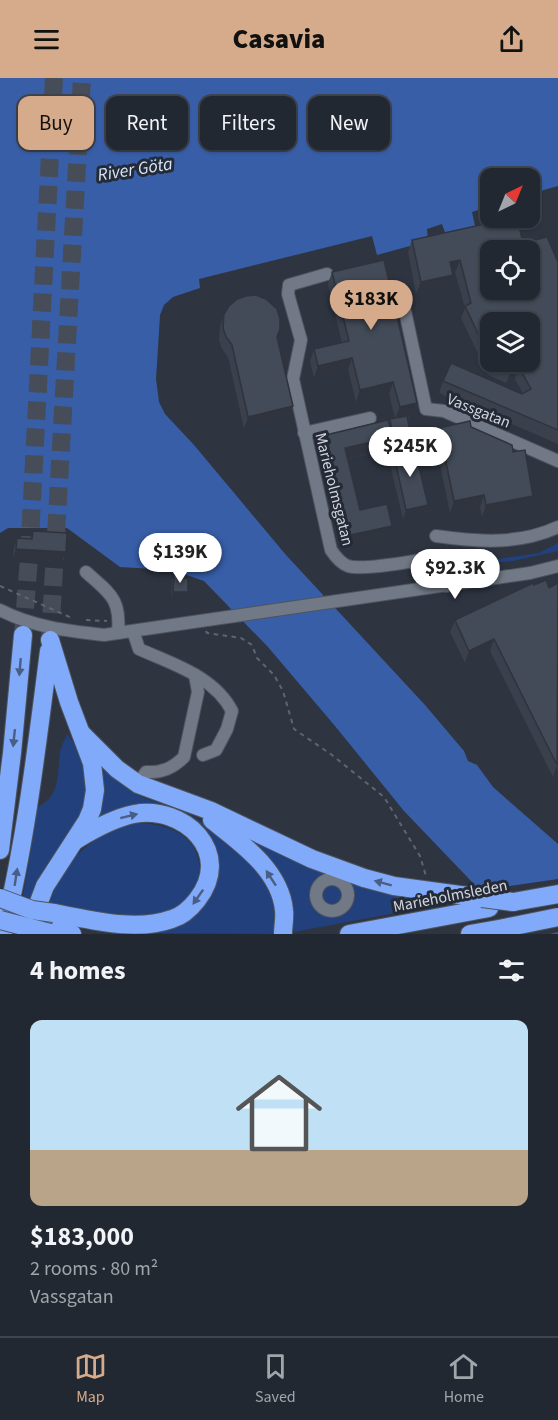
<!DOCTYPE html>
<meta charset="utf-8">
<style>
:root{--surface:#222831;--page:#2e343d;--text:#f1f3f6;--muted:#a2a6ab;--line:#3f444d;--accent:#d6ab8b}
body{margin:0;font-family:"Source Sans 3",sans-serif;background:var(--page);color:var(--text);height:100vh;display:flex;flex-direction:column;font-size:22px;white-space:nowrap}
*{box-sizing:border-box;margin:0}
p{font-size:20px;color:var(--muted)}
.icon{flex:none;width:33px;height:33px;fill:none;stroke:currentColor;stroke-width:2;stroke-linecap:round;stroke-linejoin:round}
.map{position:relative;height:856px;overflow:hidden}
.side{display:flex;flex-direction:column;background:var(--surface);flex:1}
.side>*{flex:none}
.top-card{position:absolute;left:18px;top:18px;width:522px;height:54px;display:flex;gap:12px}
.needle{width:39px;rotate:43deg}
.controls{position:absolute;left:480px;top:90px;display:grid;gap:12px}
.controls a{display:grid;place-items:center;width:60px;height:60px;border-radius:12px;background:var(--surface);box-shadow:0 2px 4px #0004,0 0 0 2px var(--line);font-size:30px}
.price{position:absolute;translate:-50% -51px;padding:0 14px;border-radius:21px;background:#fff;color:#222;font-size:20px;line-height:39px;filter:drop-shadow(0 2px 3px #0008)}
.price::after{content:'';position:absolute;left:50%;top:36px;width:18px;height:14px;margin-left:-9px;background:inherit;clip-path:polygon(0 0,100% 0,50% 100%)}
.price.on{background:var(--accent);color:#111}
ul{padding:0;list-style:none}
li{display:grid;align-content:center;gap:12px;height:318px;padding:0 30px}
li+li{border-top:2px solid var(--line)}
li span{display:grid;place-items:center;height:186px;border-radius:12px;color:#555}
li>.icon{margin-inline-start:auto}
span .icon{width:108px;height:108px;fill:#fffc;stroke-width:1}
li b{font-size:26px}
h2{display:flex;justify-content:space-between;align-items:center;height:72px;padding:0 30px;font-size:26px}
.pill{padding:0 21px;border-radius:12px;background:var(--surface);box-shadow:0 2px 4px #0004,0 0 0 2px var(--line);font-size:21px;line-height:54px}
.pill.on{background:var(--accent);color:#111}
header{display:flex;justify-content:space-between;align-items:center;height:78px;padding:0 30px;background:var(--accent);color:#111;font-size:27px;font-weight:800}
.menu{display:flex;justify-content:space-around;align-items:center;height:84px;border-top:2px solid var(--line);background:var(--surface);font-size:16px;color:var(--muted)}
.menu a{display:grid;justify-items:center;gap:3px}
.menu .on{color:var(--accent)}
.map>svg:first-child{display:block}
.green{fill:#22407c}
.water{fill:#385ea8}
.pier{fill:#2e3541}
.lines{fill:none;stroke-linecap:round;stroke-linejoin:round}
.highway-tunnel{stroke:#464d58;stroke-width:18;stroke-dasharray:18 9;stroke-linecap:butt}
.minor-casing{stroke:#4e545e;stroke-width:14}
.highway-casing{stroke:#4e545e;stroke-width:20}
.path{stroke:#5f6570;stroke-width:2;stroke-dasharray:4.5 4.5;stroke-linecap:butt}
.minor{stroke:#717987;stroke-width:12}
.highway{stroke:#81abfa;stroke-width:18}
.highway-bridge-casing{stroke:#4e545e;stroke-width:20;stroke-linecap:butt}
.highway-bridge{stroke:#81abfa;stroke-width:18}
.wall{fill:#3a404c;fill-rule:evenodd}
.shaded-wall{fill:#2f343e}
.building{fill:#434b58;stroke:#2f343e;stroke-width:1.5;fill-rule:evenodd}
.oneway{fill:#495e85}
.labels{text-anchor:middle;stroke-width:6;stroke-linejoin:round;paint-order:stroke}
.street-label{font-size:16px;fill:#d0d5dd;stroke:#242b37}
.water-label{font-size:18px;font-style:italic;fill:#d9e5fa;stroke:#242b37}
</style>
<header><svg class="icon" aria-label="menu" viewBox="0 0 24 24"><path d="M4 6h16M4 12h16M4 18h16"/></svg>Casavia<svg class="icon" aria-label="share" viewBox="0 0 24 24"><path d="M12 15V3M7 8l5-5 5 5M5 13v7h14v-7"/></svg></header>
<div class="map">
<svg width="558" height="856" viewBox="0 0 558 856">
<rect width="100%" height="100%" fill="#2e3541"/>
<!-- green -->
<g class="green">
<polygon points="558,465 558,473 513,483 477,486 477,484 539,475"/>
<path d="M67,656l11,15 9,29 -1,26 -16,31 -28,40 -11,24 -8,-2 15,-90c23,-12 19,-32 22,-55 1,-6 5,-12 7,-18z"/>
<path d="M100,684c9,13 23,26 38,33 13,7 29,9 43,15 33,17 82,55 93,92 3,9 1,22 1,32l-134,-1c30,-9 64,-13 74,-48 2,-7 4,-17 2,-23 -6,-12 -30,-37 -39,-48l-86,11z"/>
<path d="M135,745c27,0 60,9 64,40 1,11 0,22 -7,31 -6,9 -13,17 -24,20 -38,9 -81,-3 -119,-11 11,-40 46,-71 86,-80z"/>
<polygon points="240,755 432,822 433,828 294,854 287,809 274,790"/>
</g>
<!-- water -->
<polygon class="water" points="0,0 558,0 558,108 530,116 530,100 490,100 490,128 472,134 475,148 446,157 442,146 427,151 428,163 377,177 372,158 199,201 200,210 173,219 164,227 160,237 156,301 159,324 165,336 194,367 286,477 425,627 464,673 468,683 477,687 493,709 558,766 558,856 509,856 472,804 404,733 335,648 268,569 204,503 172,492 120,489 67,450 8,450 0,455"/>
<!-- pier -->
<polygon class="pier" points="558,801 558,854 550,856 508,856 475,810 502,809"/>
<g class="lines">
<!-- highway-tunnel -->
<g class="highway-tunnel">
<polyline points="23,557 29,480 54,0"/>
<polyline points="50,562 82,0"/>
</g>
<defs>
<g id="minor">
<path d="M327,196l-38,11 -1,9 13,46 -8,39 38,171c4,6 9,13 17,16 16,5 61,-5 81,-7l10,7 8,20"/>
<polyline points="402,219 426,331 444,333 558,383"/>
<polyline points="304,355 370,340"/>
<path d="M436,458c42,6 83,9 122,-9"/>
<path d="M86,494c24,22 35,26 32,61"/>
<path d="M0,532c33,17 68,21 104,25l426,-62 28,-7"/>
<path d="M133,553l6,18c33,15 75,27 93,62l-5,18 -11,21 -13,5"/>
<path d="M138,706l8,-12c16,1 27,-4 38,-15l14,-65 -3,-17"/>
<circle cx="332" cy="817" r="16"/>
</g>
<g id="highway">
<polyline points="81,655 117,691 138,706 211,733 312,781 364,800 394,808 482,820"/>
<path d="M212,742c29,23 68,50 72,90 1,8 -1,16 -1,24"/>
<polyline points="0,772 12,675 23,557"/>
<polyline points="513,824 558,816"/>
<path d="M54,835c38,7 81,19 118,6 10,-3 18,-10 25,-19 37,-47 -12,-95 -63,-86 -20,4 -40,15 -58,26"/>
<polyline points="31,845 45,808 87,743 92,731 95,712 92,685 69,624 50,562"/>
<polyline points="52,847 72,856"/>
<path d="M3,856c23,-93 34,-189 46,-283"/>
<polyline points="349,856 489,830"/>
<polyline points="470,856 504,850"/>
</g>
</defs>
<!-- minor casing -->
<use href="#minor" class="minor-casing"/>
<!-- highway casing -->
<use href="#highway" class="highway-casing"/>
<!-- path -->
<g class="path">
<polyline points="0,508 72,540"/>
<polyline points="86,542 107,543"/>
<polyline points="206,553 207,555 241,560 252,567 257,580 274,597 283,613 294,651 332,677 384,719 420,778 426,798"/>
</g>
<!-- minor -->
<use href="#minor" class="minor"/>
<!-- highway -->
<use href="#highway" class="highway"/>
<defs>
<g id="highway-bridge">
<polyline points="0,820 32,832 54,835"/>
<polyline points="482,820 513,824"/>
<polyline points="0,842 50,855"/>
<polyline points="504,850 558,839"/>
</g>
</defs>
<!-- highway-bridge casing -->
<use href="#highway-bridge" class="highway-bridge-casing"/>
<!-- highway-bridge -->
<use href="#highway-bridge" class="highway-bridge"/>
</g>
<!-- wall -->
<g class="wall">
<path d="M412,162l111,3 35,19v182l-119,-51 4,-12 80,13 -8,-15 -9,4 -18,-8 -27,-57 4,-10 -10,-36h-3l-3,15 -33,7 -8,-42zM490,244l40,40h-40z"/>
<polygon points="332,194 417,325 413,337 408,339 413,369 428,427 424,436 403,441 389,382 392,374 391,365 388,371 347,381 360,432 387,460 341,470 317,370 322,358 389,343 390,341 395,340 389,316 356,324 348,292 314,300 310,283 314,271 342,265 328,206"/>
<polygon points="224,236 277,259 293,328 289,340 244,351 228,279 222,271 219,262 220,248"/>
<polygon points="471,349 513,374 533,418 529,430 482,439 480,429 450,435 435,362 439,350"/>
<polygon points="33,453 62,483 13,481 14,469 17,460 30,461"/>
<polygon points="174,496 183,500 188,514 185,520 171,520 172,502"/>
<polygon points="558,505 558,696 553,699 490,573 465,585 450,554 455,542 534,507 549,510"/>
</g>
<!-- shaded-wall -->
<g class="shaded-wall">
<polygon points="460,182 455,194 446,196 450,184"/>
<polygon points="453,197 449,209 416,216 421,204"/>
<polygon points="352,280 348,292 314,300 318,288"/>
<polygon points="519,289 515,301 506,305 511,293"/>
<polygon points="393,304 389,316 356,324 360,312"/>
<polygon points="417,325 413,337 395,341 400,329"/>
<polygon points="293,328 289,340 244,351 248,339"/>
<polygon points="393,359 388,371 340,382 345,370"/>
<polygon points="484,417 480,429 450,435 454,423"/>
<polygon points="533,418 529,430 482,439 486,427"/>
<polygon points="428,427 424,436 403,441 406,432"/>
<polygon points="392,448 387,460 341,470 346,458"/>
<polygon points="16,471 66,474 62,483 13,481"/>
<polygon points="173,514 188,514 185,520 171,520"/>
<polygon points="494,561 490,573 465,585 469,573"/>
<polygon points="557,687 558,696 553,699"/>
</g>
<!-- building -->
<g class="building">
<path d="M512,140h5l6,25 24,-6 11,25v168l-115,-49 8,-18 71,31 9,-5 -12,-22 -8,4 -19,-8v-1h38v-40h-40v37l-25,-53 6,-3 -11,-43 -10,2 3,13 -32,7 -9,-42zM490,172h40v40h-40z"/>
<polygon points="384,182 417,325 400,329 393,304 360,312 352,280 318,288 314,271 349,263 332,194"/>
<polygon points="256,217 266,221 277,231 280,241 280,251 277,259 293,328 248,339 232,267 226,259 223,250 224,236 229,228 237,221 246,218"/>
<polygon points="407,338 413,369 395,372 390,341"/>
<polygon points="388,342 393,359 345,370 360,432 387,426 392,448 346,458 322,358"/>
<polygon points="470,343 471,349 512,367 513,374 525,372 533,418 486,427 484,417 454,423 439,350"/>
<polygon points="414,368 428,427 406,432 393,373"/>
<polygon points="33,453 67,455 66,474 16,471 17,460 32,461"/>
<polygon points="174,496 183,496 183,500 188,500 188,514 173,514"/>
<polygon points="546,502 549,510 558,505 557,687 494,561 469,573 455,542 533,505 534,507"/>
</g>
<!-- one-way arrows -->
<defs><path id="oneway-solid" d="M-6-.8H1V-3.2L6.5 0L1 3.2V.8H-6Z" transform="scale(1.5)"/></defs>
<g class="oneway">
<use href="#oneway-solid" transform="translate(20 589) rotate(95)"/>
<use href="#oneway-solid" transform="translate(14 660) rotate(96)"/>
<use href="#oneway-solid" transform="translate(129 738) rotate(-14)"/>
<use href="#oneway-solid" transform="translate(16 799) rotate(-81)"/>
<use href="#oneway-solid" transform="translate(271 800) rotate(-123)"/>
<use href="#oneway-solid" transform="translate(383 805) rotate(-165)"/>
<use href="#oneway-solid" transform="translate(198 819) rotate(125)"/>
</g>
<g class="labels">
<!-- street labels -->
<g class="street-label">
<text transform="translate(479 332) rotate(22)" y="6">Vassgatan</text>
<text transform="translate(335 411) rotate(76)" y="6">Marieholmsgatan</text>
<text transform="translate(450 817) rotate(-11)" y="6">Marieholmsleden</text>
</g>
<!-- water labels -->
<g class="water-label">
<text transform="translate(135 91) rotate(-9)" y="6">River Göta</text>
</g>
</g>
</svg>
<div class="controls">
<a><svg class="needle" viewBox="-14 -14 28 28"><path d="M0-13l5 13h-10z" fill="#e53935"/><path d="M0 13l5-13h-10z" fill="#a2a6ab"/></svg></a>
<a><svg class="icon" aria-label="locate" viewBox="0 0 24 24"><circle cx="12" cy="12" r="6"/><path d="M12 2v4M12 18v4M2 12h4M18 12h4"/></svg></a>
<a><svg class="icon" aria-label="layers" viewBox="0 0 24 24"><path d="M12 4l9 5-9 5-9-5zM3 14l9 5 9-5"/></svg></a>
</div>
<b class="price on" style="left:371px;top:253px">$183K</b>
<b class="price" style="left:410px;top:400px">$245K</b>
<b class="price" style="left:180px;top:506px">$139K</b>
<b class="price" style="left:455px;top:522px">$92.3K</b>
<div class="top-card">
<a class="pill on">Buy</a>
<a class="pill">Rent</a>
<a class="pill">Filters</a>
<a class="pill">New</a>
</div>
</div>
<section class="side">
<h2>4 homes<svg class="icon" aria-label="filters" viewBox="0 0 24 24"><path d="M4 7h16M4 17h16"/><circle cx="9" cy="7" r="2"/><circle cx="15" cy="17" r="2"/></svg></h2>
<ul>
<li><span style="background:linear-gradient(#bfe0f5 70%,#b9a48a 0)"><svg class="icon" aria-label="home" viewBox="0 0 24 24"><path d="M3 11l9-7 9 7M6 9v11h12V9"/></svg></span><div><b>$183,000</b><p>2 rooms · 80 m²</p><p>Vassgatan</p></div></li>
</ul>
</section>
<nav class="menu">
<a class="on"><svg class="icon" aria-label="map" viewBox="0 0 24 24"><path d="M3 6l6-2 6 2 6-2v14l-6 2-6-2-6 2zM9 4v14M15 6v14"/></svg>Map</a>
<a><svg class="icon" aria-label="saved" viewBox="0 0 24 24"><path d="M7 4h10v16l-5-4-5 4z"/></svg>Saved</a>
<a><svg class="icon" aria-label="home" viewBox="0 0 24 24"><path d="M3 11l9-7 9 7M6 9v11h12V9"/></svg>Home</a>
</nav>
